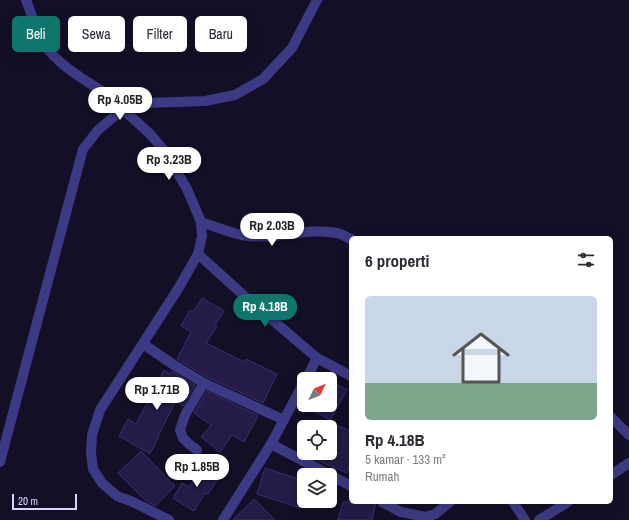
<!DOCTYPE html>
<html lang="id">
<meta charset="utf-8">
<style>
:root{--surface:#fff;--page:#f7f7f7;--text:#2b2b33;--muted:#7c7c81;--line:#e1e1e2;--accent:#0f766e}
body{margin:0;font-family:"Archivo Narrow",sans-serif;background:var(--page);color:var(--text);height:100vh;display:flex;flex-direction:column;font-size:15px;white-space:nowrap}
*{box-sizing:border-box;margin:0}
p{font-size:13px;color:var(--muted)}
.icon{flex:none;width:22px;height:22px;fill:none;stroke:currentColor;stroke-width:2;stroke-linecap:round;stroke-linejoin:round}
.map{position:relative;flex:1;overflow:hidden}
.side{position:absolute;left:349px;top:236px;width:264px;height:268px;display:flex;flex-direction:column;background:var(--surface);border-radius:6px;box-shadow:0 4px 16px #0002}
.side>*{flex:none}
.top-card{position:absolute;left:12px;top:16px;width:277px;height:36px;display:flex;gap:8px}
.needle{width:26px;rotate:47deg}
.buttons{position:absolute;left:297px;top:372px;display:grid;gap:8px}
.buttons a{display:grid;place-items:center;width:40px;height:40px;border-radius:6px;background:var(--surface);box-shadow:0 4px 16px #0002;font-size:20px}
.scale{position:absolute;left:12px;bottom:10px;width:65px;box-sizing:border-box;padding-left:4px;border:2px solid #d9d4ff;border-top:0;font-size:11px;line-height:14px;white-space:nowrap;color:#d9d4ff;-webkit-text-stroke:3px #130f26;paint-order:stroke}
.price{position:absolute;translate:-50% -34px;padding:0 9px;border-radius:14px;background:#fff;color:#222;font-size:13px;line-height:26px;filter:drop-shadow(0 1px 2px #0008)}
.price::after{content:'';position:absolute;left:50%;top:24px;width:12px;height:9px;margin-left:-6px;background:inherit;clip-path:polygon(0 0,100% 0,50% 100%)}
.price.current{background:var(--accent);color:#fff}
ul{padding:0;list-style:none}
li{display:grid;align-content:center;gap:8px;height:212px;padding:0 16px}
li+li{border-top:1px solid var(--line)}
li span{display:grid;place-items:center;height:124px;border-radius:6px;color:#555}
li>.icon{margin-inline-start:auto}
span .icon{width:72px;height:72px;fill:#fffc;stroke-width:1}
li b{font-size:17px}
h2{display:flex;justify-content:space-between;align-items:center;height:48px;padding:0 16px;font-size:17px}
.tag{padding:0 14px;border-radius:6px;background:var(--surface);box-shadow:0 4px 16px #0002;font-size:14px;line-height:36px}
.tag.current{background:var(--accent);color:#fff}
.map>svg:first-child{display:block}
.building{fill:#241b47;stroke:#3b2d73}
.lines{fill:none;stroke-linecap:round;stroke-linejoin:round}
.minor{stroke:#3d3a85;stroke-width:10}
.minor-bridge{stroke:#3d3a85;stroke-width:10}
</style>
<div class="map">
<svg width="629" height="520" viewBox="0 0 629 520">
<rect width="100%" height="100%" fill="#130f26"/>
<!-- building -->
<g class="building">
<polygon points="202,298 224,311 215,325 217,326 206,343 244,362 246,359 277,374 263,403 207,377 177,359 191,332 181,326 190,310 193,312"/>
<polygon points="164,370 170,374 172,371 195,385 183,406 176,401 158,436 159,436 150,454 119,436 128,419 136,424"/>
<polygon points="330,380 347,390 330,420 305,406 305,405 330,405"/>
<polygon points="207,391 257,415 258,416 244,442 232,435 220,452 201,437 211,425 194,413"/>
<polygon points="326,421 351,431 351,462 347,473 312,458 314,453 330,453 330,427 324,427"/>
<polygon points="141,451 175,486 155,506 146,501 118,473"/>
<polygon points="204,463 221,474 208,494 205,493 194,511 173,498 182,483 189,487"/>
<polygon points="265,468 304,481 304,496 300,508 257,494"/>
<polygon points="254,499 275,520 233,520"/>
<polygon points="343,502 376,502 372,520 338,520"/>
</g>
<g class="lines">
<!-- minor -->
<g class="minor">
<path d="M26,0c6,14 9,30 17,43 15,22 40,36 62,50"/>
<polyline points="149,133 164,150 187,189 201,222 202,236 198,254 178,289 100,410 92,435 91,453 93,469 102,483 117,496 133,502 169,520"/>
<path d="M201,222c16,5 31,12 47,14 30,4 59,-9 89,-3 5,1 9,4 14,6"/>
<polyline points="198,254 241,293 317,358 351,376"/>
<polyline points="143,344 174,365 204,383 284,420"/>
<polyline points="306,379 317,358"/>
<polyline points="611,417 629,435"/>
<polyline points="271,444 330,475"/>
<polyline points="197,450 189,444 183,438 180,430 185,415 204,383"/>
<polyline points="0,462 83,149 98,130 116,115 146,103 205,101 235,95 263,79 292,48 317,0"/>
<polyline points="330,475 351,486"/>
<polyline points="611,475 629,463"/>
<polyline points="382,502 401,512 426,517 435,514 450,502"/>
<polyline points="513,502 525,520"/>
<polyline points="223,520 271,444 304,382"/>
<polyline points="539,520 568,502"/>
</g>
<!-- minor-bridge -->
<polyline class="minor-bridge" points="105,93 149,133"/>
</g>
</svg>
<div class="buttons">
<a><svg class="needle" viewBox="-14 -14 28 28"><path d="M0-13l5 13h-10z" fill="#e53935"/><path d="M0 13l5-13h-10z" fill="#7c7c81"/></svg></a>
<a><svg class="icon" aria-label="locate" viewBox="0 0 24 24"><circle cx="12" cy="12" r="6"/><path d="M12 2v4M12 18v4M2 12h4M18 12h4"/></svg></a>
<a><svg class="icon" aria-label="layers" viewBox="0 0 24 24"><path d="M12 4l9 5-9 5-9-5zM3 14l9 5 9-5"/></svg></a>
</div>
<div class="scale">20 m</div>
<b class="price" style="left:120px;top:121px">Rp 4.05B</b>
<b class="price" style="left:169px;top:181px">Rp 3.23B</b>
<b class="price" style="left:272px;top:247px">Rp 2.03B</b>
<b class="price current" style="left:265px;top:328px">Rp 4.18B</b>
<b class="price" style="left:157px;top:411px">Rp 1.71B</b>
<b class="price" style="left:197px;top:488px">Rp 1.85B</b>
<div class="top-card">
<a class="tag current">Beli</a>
<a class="tag">Sewa</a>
<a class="tag">Filter</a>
<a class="tag">Baru</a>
</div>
<section class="side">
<h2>6 properti<svg class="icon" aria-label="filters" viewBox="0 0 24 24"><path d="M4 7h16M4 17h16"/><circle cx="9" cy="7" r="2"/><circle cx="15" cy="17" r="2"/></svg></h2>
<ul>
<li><span style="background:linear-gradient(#c9d6e8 70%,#7fa58c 0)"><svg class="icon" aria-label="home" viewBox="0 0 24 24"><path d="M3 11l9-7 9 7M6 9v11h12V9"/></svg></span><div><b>Rp 4.18B</b><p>5 kamar · 133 m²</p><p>Rumah</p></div></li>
</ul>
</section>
</div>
